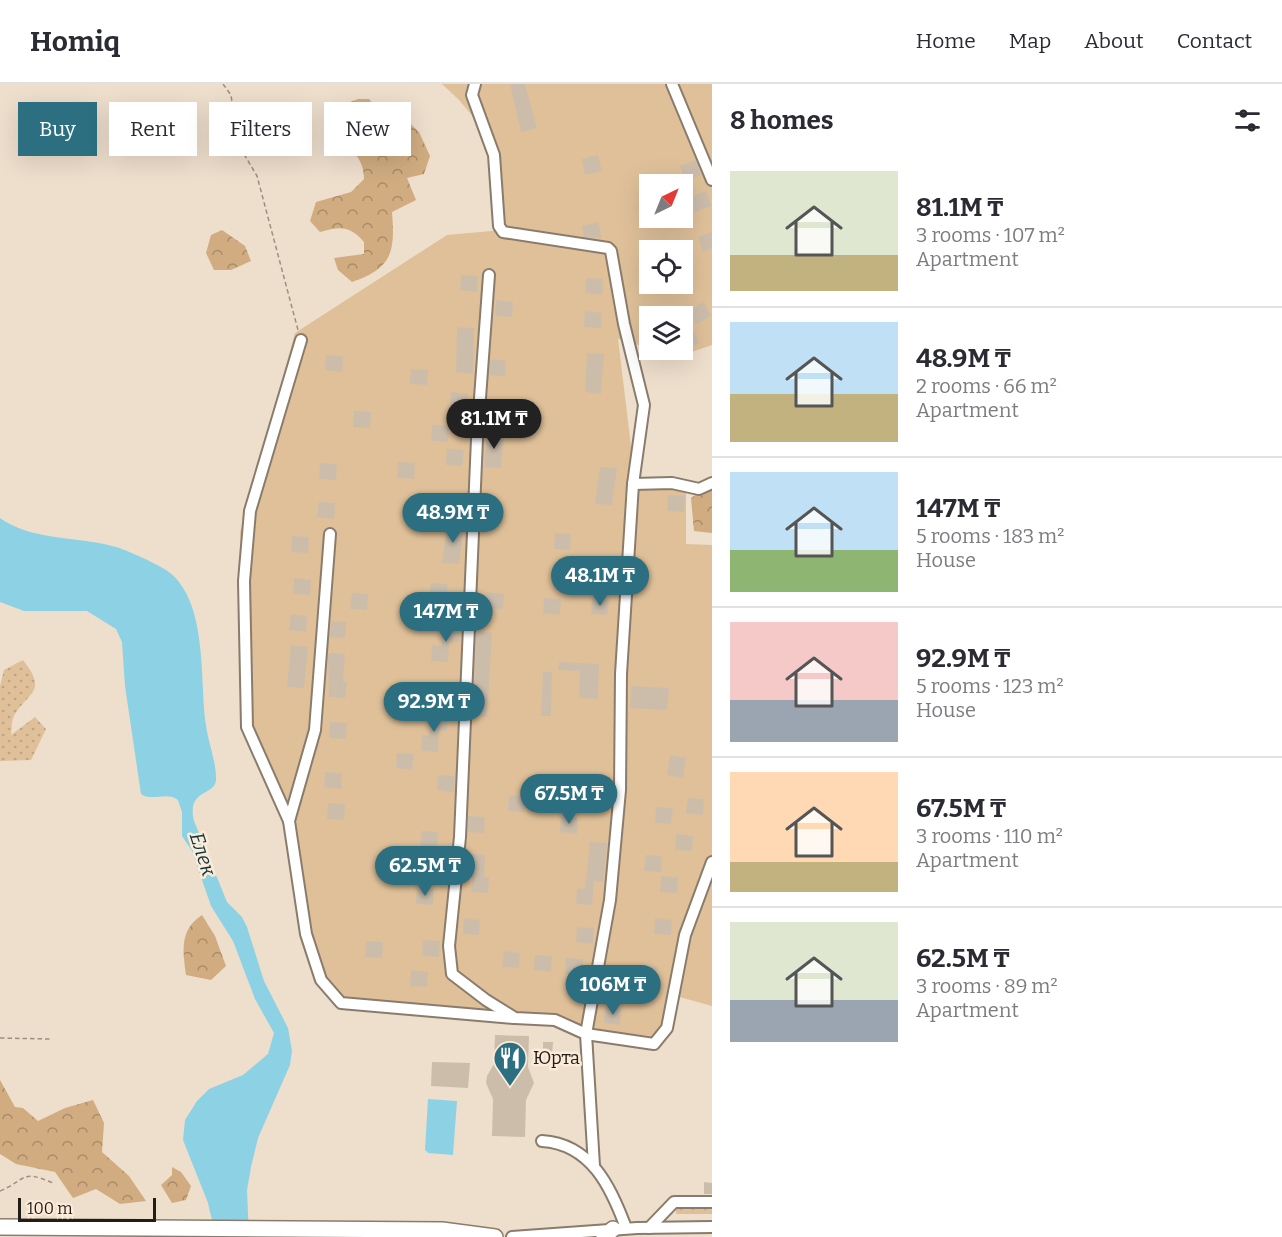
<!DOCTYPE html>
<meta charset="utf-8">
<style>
:root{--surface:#fff;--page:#f2f2f3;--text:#2b2b33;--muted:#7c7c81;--line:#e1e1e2;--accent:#2c6f80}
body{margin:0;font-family:Bitter,serif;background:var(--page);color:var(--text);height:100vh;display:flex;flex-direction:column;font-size:22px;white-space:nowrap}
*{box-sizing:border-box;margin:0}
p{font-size:20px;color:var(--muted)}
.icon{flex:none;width:33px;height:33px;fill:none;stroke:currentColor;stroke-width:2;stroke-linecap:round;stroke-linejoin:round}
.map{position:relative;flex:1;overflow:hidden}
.drawer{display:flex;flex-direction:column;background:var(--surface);width:570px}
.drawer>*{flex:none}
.top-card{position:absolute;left:18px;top:18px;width:570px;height:54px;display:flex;gap:12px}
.needle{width:39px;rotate:43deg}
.tools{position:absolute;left:639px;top:90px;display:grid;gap:12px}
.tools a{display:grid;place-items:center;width:54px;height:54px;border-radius:0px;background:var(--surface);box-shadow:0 6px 24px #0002;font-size:30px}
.scale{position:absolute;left:18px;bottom:15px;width:138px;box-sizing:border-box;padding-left:6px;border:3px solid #221d16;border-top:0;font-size:16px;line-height:21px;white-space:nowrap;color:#221d16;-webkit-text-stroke:4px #fbebd9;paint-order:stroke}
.price{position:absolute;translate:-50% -51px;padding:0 14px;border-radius:21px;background:var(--accent);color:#fff;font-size:20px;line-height:39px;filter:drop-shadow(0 2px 3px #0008)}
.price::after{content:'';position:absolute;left:50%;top:36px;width:18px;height:14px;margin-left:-9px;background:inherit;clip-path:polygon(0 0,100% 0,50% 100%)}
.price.selected{background:#222;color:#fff}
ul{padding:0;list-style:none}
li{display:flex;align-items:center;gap:18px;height:150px;padding:0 18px}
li+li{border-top:2px solid var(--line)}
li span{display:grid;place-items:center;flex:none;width:168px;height:120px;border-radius:0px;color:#555}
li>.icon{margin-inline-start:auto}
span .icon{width:72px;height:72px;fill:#fffc;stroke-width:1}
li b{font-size:26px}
h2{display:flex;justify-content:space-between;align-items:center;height:72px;padding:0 18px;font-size:26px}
.tag{padding:0 21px;border-radius:0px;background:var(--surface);box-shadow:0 6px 24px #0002;font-size:21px;line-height:54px}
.tag.selected{background:var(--accent);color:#fff}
header{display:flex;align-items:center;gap:36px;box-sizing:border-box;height:84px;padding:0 30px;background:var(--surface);border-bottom:2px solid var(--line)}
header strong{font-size:28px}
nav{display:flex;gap:33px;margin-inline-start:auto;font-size:21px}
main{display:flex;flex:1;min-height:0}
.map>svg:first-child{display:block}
.grass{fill:url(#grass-dots)}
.forest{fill:url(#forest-crowns)}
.garden{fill:#dfc099;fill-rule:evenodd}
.water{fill:#8dd1e4}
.building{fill:#ccbdab}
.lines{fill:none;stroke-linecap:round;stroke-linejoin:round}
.minor-casing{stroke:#8a7c6c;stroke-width:14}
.highway-casing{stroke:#8a7c6c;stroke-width:18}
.path{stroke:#9b9082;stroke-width:1.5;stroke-dasharray:4.5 3;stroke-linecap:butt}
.minor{stroke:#fff;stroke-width:10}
.highway{stroke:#fff;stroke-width:15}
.labels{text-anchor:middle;stroke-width:5;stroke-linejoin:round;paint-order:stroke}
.poi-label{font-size:18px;fill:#221d16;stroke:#fbebd9;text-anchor:start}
.water-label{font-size:20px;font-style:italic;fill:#11323b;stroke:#fbebd9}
</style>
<header>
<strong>Homiq</strong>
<nav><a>Home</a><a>Map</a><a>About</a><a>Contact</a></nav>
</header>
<main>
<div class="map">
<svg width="712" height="1153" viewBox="0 0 712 1153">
<defs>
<pattern id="grass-dots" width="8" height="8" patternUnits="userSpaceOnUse" patternTransform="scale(1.5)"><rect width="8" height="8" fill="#dfc099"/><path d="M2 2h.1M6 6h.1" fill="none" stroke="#bfa583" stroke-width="1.8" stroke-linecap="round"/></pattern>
<pattern id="forest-crowns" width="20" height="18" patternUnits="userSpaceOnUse" patternTransform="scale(1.5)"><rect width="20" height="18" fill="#d0ac80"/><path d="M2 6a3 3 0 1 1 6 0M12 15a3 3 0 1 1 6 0" fill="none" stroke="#a88b68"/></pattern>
</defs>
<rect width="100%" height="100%" fill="#eedecc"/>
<!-- grass -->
<g class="grass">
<path d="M23,576c25,32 6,31 -9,56 -3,5 -2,13 -3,19l24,-18 11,12 -15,31 -31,1v-75l4,-16z"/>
<rect x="676" y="1123" width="36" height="7"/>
</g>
<!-- forest -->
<g class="forest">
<path d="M358,15h11l10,12 20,2 20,19 11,24 -6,18 -17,4 9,22 -24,12c3,39 1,56 -40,70l-14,-12 -4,-12 30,-4v-12c-14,-16 -23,-16 -44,-10l-10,-11 6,-19 35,-10 13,-13c0,-22 -14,-30 -29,-45v-20l10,-10z"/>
<polygon points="222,146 245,162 251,177 231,186 214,186 206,169 211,151"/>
<polygon points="712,400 712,449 694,447 691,414"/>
<path d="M202,831l13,21 11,30 -15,14 -25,-5c-3,-24 -7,-45 16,-60z"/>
<polygon points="0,996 15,1023 23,1024 38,1037 65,1024 93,1016 104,1039 102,1068 129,1092 146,1117 120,1120 96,1105 73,1114 55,1088 16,1080 0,1070"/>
<polygon points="172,1083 181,1088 191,1102 186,1116 172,1119 161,1101 172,1091"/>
</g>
<!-- garden -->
<path class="garden" d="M442,0h270v261l-32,11 -24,-6h26v-34h-32l-1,32 -31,-9 17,140 51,7v58l26,1v461l-36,-10 -15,41 -311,-32 -21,-20 -30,-53 -11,-103 -38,-95 -10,-202 55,-199 152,-98 56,-5 -12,-92 -32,-38zM650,100h32v34h-32zM650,166h32v34h-32z"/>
<!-- water -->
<g class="water">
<path d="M0,434c29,21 70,19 104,26 19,4 38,13 55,22 51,24 40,113 47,159 2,17 10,36 10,53 1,19 -30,9 -22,43l33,81 15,15 5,10 17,54 24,47 4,23 -2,14 -32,73 -7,29 -4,23 2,47h-33l-8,-34 -25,-63 2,-20 12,-19 12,-12 34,-14 25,-21 6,-21 -19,-34 -22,-58 -22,-35 -19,-55 -10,-15v-24l-4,-12c-11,-9 -26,2 -37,-6l-16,-108 -3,-44 -6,-13 -29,-18h-63l-24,-9z"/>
<polygon points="428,1015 457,1017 453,1071 428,1069 425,1066"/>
</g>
<!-- building -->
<g class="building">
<polygon points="510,0 525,0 537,44 521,48"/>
<polygon points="598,71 602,87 585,91 582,75"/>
<polygon points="696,76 701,91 685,97 680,82"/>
<polygon points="706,107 711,122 695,128 690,113"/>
<polygon points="598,138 602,154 584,153 582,142"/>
<polygon points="712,148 712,164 703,168 698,153"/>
<polygon points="461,191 478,192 477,208 460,206"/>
<polygon points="586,194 603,195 602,211 585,209"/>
<polygon points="496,216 513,218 512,233 495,232"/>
<polygon points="704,218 711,232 696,240 689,226"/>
<polygon points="585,227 602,229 601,244 584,243"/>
<polygon points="457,243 474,244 473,290 456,288"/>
<polygon points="692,245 699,259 685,266 682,250"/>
<polygon points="587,269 604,270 601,310 585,308"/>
<polygon points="326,271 343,272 342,288 325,286"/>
<polygon points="490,275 506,277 505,292 489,291"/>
<polygon points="411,285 428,286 427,301 410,300"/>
<polygon points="451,308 468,310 467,325 450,324"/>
<polygon points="354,327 371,328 370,344 353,343"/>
<polygon points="432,341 449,342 448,358 431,357"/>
<polygon points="487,347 504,348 501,384 484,383"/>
<polygon points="447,365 464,366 462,382 446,381"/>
<polygon points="398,378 415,379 414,395 397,394"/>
<polygon points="320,379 337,380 336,396 319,395"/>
<polygon points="600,383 617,384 612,421 595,420"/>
<polygon points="668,411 685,412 684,428 667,427"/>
<polygon points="319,418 335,419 334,435 317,433"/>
<polygon points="481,429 497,430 496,446 481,445"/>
<polygon points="448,439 464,441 459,480 442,479"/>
<polygon points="555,449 571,450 570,466 554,465"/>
<polygon points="292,452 309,453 308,469 291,468"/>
<polygon points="294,494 311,496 310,511 293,510"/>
<polygon points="431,499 448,500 442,538 425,537"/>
<polygon points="487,508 504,510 503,525 486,524"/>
<polygon points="352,509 368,510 367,526 350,525"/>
<polygon points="544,514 561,515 560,531 543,529"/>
<polygon points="592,514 609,516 607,531 591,530"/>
<polygon points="291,530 307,532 306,548 289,546"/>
<polygon points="331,537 346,538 345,554 330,553"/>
<polygon points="443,541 460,542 459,558 449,558 448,578 431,577 432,561 442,562"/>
<polygon points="476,547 492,549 487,633 473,632"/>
<polygon points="291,561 308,563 304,604 287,603"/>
<polygon points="328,569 345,570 343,598 347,598 345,614 329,613"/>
<polygon points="559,578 599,580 598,615 579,614 580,587 558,586"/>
<polygon points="543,588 552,588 551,632 541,632"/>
<polygon points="631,602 669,604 667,626 630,624"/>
<polygon points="431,630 448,631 447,647 439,646 438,668 421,667 422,651 429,652"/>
<polygon points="330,638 347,639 346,655 329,654"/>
<polygon points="397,669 414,670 412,686 396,684"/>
<polygon points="670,671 686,674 683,694 667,691"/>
<polygon points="325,688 342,689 341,705 324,703"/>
<polygon points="438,691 455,692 454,708 437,706"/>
<polygon points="509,711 525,713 524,728 508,727"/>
<polygon points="688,714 704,715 703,731 686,729"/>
<polygon points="328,719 345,720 344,736 327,735"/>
<polygon points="656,723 673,724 671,740 655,739"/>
<polygon points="468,732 485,733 484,749 468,748"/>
<polygon points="561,732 578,734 577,750 560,748"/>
<polygon points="422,747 438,748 437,764 420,763"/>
<polygon points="676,750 693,752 692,767 675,766"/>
<polygon points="590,758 607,759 603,798 594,797 592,821 576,820 577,804 585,805"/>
<polygon points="469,769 485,771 484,793 489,793 488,809 471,808 473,786 468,785"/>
<polygon points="646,771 662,772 661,788 644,787"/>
<polygon points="661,792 678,793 677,809 660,808"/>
<polygon points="417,804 434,805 433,821 416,820"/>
<polygon points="464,834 480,836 479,851 463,850"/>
<polygon points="655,834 672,836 671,851 654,850"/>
<polygon points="577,843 594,844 593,860 576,858"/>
<polygon points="423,856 440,857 439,873 422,872"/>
<polygon points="366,857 383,858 382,874 365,873"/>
<polygon points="504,867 520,869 519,884 502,883"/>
<polygon points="535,871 552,872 551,888 534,886"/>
<polygon points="566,874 583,875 582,891 565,890"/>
<polygon points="640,882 657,883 656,899 639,898"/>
<polygon points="411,886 428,888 427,903 410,902"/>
<polygon points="605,924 621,925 620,941 604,939"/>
<polygon points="495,951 529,952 528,983 534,999 526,1016 525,1053 492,1052 493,1015 486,999 487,992 494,980"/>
<polygon points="543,958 553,958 552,971 543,971"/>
<polygon points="432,978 470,979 468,1004 431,1002"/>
<polygon points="704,1098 712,1099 712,1110 704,1110"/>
</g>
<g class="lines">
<defs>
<g id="minor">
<polyline points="475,0 472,11 494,71 499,142 503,148 608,164 611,167 624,240 644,321 633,400 672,399 699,405 712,399"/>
<polyline points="672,0 712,96"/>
<polyline points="489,191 477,355 460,753 449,862 452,890 486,916 515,934 555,936 586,950 654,960 667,944 685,851 712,778"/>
<polyline points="330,450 315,646 289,737 306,850 321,896 341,919 513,934"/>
<polyline points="289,737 247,643 244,497 250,427 301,256"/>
<path d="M542,1057c49,3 69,46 84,87"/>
<polyline points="594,1082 586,950 610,816 620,706 621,590 633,400"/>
<polyline points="649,1144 674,1118 712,1118"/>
<polyline points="512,1153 637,1144 712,1143"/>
</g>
<g id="highway">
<polyline points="0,1143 442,1146 495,1153"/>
<polyline points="604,1153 613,1145"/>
</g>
</defs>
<!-- minor casing -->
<use href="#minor" class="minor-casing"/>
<!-- highway casing -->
<use href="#highway" class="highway-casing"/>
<!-- path -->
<g class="path">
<polyline points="223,0 231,11 238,60 257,92 298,246"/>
<polyline points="0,954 50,955"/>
<path d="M0,1107c28,-12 20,-22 53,-8"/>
</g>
<!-- minor -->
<use href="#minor" class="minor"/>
<!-- highway -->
<use href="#highway" class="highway"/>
</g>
<!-- icons -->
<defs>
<symbol id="restaurant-pin" viewBox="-11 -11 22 30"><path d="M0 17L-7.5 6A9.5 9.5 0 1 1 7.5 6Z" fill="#2c6f80" stroke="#fbebd9"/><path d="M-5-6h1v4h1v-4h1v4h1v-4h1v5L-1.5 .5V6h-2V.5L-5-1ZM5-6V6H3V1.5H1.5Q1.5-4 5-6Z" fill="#fff"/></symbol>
</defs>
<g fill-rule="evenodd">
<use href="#restaurant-pin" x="491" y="955" width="38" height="52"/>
</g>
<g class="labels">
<!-- poi labels -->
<g class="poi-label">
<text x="533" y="980">Юрта</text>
</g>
<!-- water labels -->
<g class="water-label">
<text transform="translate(203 770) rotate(72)" y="7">Елек</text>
</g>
</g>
</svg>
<div class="tools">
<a><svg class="needle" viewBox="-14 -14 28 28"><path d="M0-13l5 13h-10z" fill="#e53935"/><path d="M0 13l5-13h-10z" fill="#7c7c81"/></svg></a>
<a><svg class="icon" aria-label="locate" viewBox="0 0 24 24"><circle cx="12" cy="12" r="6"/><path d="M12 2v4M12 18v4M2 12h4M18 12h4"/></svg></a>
<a><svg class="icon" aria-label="layers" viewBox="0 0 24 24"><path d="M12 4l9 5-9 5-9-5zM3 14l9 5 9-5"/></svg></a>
</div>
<div class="scale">100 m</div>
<b class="price selected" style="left:494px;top:366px">81.1M ₸</b>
<b class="price" style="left:453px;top:460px">48.9M ₸</b>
<b class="price" style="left:600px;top:523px">48.1M ₸</b>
<b class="price" style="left:446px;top:559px">147M ₸</b>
<b class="price" style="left:434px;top:649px">92.9M ₸</b>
<b class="price" style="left:569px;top:741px">67.5M ₸</b>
<b class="price" style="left:425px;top:813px">62.5M ₸</b>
<b class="price" style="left:613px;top:932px">106M ₸</b>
<div class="top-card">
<a class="tag selected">Buy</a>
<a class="tag">Rent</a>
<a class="tag">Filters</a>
<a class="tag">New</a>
</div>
</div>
<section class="drawer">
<h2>8 homes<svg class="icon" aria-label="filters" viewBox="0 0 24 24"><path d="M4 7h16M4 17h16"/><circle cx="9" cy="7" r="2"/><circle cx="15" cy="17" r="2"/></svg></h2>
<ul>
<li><span style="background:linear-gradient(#dfe7d0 70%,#c2b280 0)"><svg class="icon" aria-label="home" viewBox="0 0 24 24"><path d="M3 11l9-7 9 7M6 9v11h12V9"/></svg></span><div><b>81.1M ₸</b><p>3 rooms · 107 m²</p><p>Apartment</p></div></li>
<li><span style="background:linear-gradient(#bfe0f5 60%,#c2b280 0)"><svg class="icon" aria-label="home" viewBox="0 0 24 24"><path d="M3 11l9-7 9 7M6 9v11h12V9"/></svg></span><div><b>48.9M ₸</b><p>2 rooms · 66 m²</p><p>Apartment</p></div></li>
<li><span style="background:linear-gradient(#bfe0f5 65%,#8fb573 0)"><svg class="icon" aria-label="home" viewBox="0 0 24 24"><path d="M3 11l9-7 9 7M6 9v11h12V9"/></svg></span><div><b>147M ₸</b><p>5 rooms · 183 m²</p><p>House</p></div></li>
<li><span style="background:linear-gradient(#f6c9c9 65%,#9aa5b1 0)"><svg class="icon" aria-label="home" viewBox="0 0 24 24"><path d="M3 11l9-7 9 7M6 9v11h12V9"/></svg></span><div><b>92.9M ₸</b><p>5 rooms · 123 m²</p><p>House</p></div></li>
<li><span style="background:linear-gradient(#ffd9b3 75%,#c2b280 0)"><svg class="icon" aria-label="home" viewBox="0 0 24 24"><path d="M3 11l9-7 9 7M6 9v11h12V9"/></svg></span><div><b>67.5M ₸</b><p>3 rooms · 110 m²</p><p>Apartment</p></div></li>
<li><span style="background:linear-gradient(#dfe7d0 65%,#9aa5b1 0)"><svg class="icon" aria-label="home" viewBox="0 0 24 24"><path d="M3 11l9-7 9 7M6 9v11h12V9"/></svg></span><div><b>62.5M ₸</b><p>3 rooms · 89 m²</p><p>Apartment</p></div></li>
</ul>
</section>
</main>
